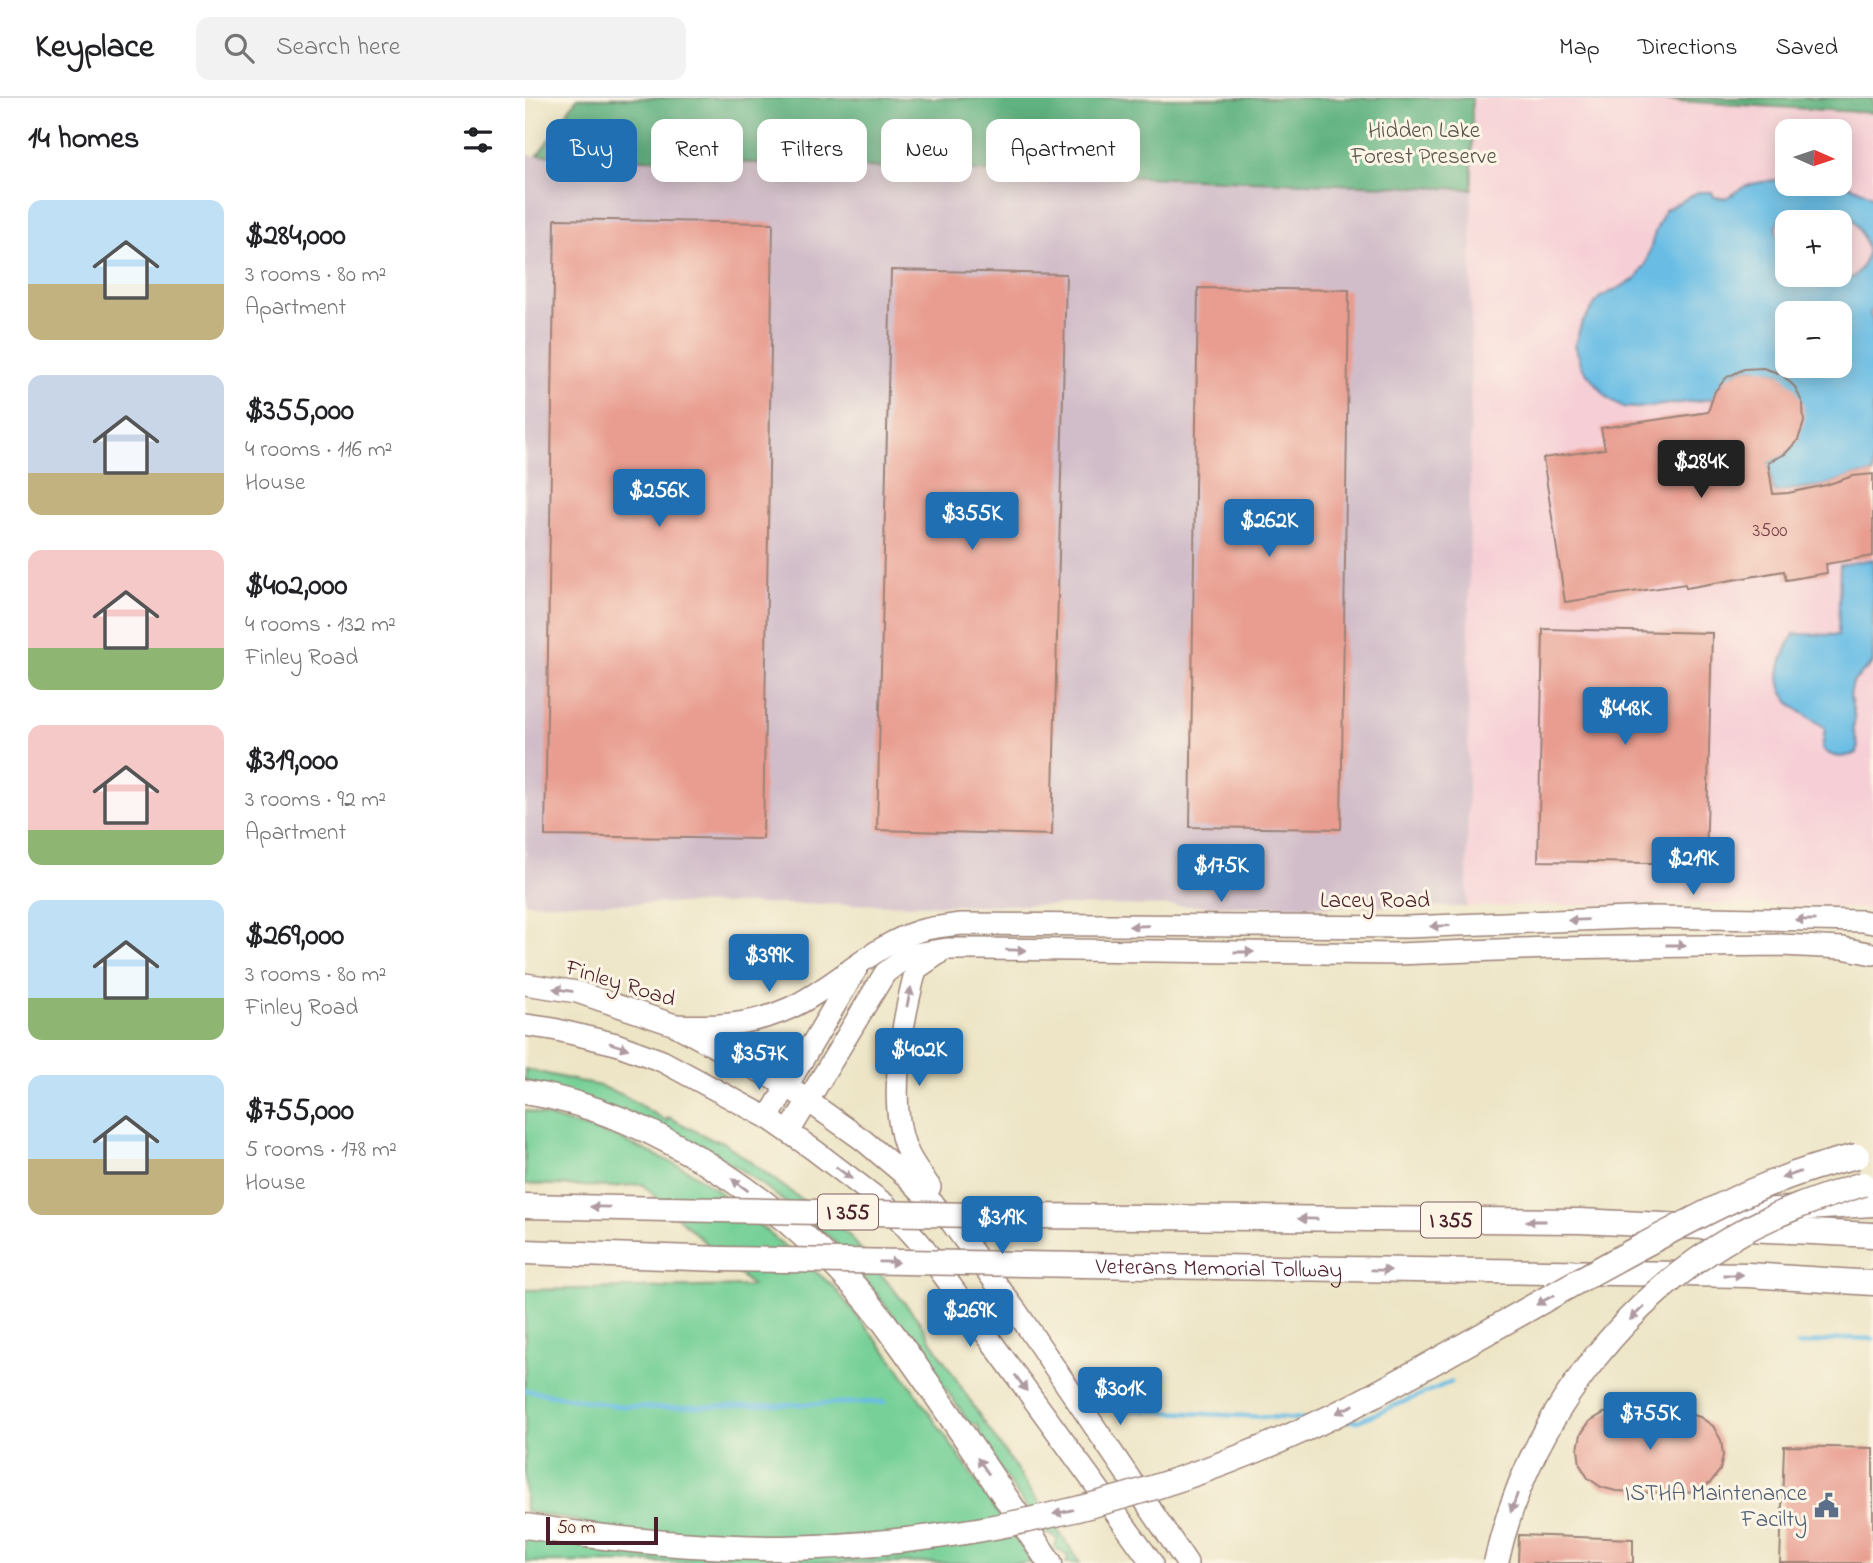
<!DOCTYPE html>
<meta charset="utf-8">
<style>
:root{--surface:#fff;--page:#f2f2f2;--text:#202124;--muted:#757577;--line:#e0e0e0;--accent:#1f6fb2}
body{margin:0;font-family:"Indie Flower",sans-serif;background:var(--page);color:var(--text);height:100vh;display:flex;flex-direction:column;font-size:26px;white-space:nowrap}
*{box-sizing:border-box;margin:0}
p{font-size:23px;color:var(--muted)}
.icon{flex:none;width:38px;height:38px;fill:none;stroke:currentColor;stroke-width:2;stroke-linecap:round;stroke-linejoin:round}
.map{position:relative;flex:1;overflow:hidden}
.panel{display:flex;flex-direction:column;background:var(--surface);width:525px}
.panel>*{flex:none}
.guide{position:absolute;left:21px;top:21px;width:665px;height:63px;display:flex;gap:14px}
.needle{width:46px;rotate:93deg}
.fabs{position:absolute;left:1250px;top:21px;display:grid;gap:14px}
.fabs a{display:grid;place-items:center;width:77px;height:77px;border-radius:14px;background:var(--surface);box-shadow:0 4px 18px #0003;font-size:35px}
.scale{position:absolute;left:21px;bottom:18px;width:112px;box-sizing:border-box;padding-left:7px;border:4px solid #4a1f2b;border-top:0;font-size:19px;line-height:24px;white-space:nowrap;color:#4a1f2b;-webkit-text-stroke:5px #fcf5e5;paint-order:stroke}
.price{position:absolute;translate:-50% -60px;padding:0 16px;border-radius:7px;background:var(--accent);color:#fff;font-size:23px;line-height:46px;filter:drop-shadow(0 2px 4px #0008)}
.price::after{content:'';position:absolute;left:50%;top:42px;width:21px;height:16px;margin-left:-10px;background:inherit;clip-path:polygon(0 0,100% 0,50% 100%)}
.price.selected{background:#222;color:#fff}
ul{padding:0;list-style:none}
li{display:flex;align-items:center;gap:21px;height:175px;padding:0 28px}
li span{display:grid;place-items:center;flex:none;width:196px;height:140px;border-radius:14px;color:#555}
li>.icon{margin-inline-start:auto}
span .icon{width:84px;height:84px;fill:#fffc;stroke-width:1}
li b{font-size:30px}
h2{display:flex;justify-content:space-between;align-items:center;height:84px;padding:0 28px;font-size:30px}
.tag{padding:0 24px;border-radius:14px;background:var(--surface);box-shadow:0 4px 18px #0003;font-size:24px;line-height:63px}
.tag.selected{background:var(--accent);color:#fff}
header{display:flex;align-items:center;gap:42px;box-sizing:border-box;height:98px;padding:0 35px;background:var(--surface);border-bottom:2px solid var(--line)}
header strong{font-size:33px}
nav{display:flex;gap:38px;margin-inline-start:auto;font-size:24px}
.search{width:490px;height:63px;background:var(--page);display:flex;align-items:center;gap:18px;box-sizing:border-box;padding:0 24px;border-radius:14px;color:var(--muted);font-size:26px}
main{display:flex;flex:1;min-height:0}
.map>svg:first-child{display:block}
.built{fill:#f6cfd6;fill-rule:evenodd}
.industrial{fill:#d1bdc9}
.green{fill:#76d097;stroke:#607861;stroke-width:2}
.forest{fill:#60b280;stroke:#556856;stroke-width:2}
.water{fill:#69bde5;stroke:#5a6e88;stroke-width:2;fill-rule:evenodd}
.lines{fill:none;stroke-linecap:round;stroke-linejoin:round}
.stream{stroke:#69bde5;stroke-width:4.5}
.building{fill:#e89d90}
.major-casing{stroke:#9c8278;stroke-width:24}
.highway-casing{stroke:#9c8278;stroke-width:27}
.major{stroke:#fff;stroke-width:21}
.highway{stroke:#fff;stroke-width:24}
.highway-bridge-casing{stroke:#9c8278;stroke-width:27;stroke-linecap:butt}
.highway-bridge{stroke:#fff;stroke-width:24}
.oneway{fill:#ae9aa0}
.labels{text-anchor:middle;stroke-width:6;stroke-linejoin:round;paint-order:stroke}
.number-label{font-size:19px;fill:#723e44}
.shield{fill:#fcf5e5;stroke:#7f5f63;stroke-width:2}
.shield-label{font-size:21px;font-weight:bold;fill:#4a1f2b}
.park-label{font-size:23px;fill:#57544b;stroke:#fcf5e5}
.street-label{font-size:23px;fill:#4a1f2b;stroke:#fcf5e5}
.service-label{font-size:23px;fill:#4e5e75;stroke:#fcf5e5;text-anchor:end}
</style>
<header>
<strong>Keyplace</strong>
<div class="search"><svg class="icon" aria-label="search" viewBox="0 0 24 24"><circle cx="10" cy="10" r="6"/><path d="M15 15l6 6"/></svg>Search here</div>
<nav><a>Map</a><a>Directions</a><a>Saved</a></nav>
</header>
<main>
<section class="panel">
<h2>14 homes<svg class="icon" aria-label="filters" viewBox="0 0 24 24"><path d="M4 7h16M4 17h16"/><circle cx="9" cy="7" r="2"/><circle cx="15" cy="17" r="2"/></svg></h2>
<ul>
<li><span style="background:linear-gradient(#bfe0f5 60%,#c2b280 0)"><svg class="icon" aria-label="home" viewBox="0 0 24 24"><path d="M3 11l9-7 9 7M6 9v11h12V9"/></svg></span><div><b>$284,000</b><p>3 rooms · 80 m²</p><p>Apartment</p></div></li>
<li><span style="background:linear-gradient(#c9d6e8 70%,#c2b280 0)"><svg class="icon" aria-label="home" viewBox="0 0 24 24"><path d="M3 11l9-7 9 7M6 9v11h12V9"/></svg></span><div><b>$355,000</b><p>4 rooms · 116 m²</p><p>House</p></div></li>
<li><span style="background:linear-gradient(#f6c9c9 70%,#8fb573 0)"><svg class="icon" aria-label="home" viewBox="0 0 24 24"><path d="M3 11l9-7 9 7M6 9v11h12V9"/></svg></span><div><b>$402,000</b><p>4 rooms · 132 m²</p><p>Finley Road</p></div></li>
<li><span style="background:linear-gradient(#f6c9c9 75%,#8fb573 0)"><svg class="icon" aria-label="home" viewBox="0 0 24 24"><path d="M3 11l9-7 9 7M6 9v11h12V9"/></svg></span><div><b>$319,000</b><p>3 rooms · 92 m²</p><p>Apartment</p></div></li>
<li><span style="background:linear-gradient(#bfe0f5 70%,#8fb573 0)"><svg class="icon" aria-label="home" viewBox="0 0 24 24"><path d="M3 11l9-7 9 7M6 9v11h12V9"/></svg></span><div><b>$269,000</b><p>3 rooms · 80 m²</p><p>Finley Road</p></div></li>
<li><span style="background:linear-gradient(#bfe0f5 60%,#c2b280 0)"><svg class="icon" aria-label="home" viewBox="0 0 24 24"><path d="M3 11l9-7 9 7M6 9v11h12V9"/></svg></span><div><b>$755,000</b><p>5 rooms · 178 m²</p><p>House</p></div></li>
</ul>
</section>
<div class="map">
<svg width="1348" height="1465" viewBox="0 0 1348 1465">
<rect width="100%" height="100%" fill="#fcf5e5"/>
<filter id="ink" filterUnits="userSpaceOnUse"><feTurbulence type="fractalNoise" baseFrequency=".0143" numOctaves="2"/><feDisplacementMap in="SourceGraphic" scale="14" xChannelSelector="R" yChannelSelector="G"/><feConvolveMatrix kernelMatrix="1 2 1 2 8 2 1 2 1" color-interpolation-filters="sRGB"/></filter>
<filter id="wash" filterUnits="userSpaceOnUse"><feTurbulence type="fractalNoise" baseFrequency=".00686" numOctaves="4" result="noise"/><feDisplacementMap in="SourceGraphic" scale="28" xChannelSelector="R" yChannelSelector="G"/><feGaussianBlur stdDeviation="1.57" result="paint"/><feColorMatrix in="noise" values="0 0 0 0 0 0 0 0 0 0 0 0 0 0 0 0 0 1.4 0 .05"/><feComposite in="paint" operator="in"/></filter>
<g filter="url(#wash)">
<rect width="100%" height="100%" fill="#ede5c6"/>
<!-- built -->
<path class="built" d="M947,0h155l246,15v797l-61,-4 -137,-3 -208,4zM1262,33h52v53h-52zM1262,124h52v53h-52zM1262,215h52v53h-52z"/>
<!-- industrial -->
<polygon class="industrial" points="0,57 947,91 942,809 0,805"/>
<!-- green -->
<g class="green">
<polygon points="0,971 75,988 98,997 142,1023 143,1019 188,1042 197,1043 323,1136 392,1220 453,1315 555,1465 541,1465 543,1458 530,1450 532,1441 526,1436 520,1437 452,1338 455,1333 452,1326 445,1326 376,1227 309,1143 242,1090 213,1070 169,1044 0,983"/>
<polygon points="0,1012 91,1039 163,1072 189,1090 308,1188 368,1262 507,1465 0,1464 0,1435 63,1425 0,1413 0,1192 227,1188 117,1086 86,1089 0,1086"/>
</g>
<!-- forest -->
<g class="forest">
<polygon points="52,0 947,0 947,91 13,57"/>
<polygon points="1102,0 1348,0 1348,15"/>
</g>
<!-- water -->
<g class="water">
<path d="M1262,81v5h52l2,-3 30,14 2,3v110l-3,6 3,7v153l-20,2 -27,9 -52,7 -6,-30 17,-8 13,-14 -17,-66c-37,-13 -48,-5 -69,25l-75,9 -14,-1 -15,-9 -26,-31 -7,-22 6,-20 18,-27 37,-19 10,-15 9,-32 10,-22 33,-18h14l2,5c17,3 14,-1 26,-8 12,-7 33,-9 47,-10zM1318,110c8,5 26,36 24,45 -1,9 -8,19 -15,25l-7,-3 -6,-11v11h-52v-24c-13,-13 -16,-27 0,-40l26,4zM1262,215h52v53h-52z"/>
<path d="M1348,461v104l-20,19 -3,14 5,23 -2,9 5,18 -1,7c-15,5 -23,6 -35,-4l3,-21c-9,-7 -19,-12 -28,-19 -29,-23 -17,-48 -3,-75l44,1 2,-70z"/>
</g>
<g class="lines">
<!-- stream -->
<g class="stream">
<polyline points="1273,1247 1324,1240 1348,1241"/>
<polyline points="0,1292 91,1308 132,1310 359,1304"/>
<polyline points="598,1312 779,1321"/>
<polyline points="819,1323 833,1323 926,1284"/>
</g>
</g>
<g id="blocks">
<!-- building -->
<g class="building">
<polygon points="30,121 248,125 238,741 20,738"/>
<polygon points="366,172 541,176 527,737 352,732"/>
<polygon points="673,190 824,192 816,731 665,729"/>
<polygon points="1238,270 1256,276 1270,289 1278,306 1279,324 1273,342 1260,356 1243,364 1248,396 1263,395 1301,387 1328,378 1348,376 1348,458 1301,466 1302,475 1261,482 1259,473 1161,490 1160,486 1040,504 1018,360 1080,351 1076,330 1183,314 1190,293 1202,279 1219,271"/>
<polygon points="1018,531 1187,535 1181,766 1013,763"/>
<polygon points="1094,1312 1160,1315 1175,1319 1188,1328 1196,1342 1198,1357 1195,1372 1185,1385 1172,1393 1156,1396 1091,1393 1076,1389 1063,1380 1055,1367 1053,1351 1056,1336 1065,1323 1079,1315"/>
<polygon points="1259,1348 1348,1350 1348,1465 1255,1465"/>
<polygon points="994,1437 1108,1441 1108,1465 993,1465"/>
</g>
</g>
</g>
<g filter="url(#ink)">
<use href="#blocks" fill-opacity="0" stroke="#9c8278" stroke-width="2"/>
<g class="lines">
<defs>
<g id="major">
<polyline points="0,886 52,894 150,927 262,988 338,1042 382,1079 426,1124 492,1214 662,1465"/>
<polyline points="0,927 28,931 91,946 137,963 243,1020 289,1052 361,1107 395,1145 627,1465"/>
<path d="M150,927c40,2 78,0 115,-17 44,-20 83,-63 129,-77 13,-4 28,-5 42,-7l447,3 246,-10 209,4 10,2"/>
<polyline points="243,1020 332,870"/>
<polyline points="264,1034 360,875 384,857 423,851 457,851 872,856 1024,850 1256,847 1318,850 1348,856"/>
<path d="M405,1089c-7,-10 -15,-20 -21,-32 -24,-47 -6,-136 7,-186l22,-15"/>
</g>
<g id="highway">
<path d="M0,994c135,21 278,123 359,230 58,78 111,161 166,241"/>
<polyline points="0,1108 143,1111"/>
<polyline points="1184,1116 1348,1106"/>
<polyline points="504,1118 1055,1123 1348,1137"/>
<polyline points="0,1154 197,1161"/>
<path id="s1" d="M558,1167l665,10 125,8"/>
<polyline points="0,1428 62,1437"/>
</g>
</defs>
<!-- major casing -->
<use href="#major" class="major-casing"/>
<!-- highway casing -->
<use href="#highway" class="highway-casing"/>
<!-- major -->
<use href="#major" class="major"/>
<!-- highway -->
<use href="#highway" class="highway"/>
<defs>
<g id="highway-bridge">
<polyline points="143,1111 504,1118"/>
<polyline points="197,1161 558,1167"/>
<path d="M62,1437c65,8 130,13 196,13 195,-3 396,-53 570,-142 98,-51 193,-109 291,-161 72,-38 133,-71 213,-89"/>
<path d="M971,1465c29,-134 120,-258 239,-327 40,-23 84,-38 128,-52"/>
</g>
</defs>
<!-- highway-bridge casing -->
<use href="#highway-bridge" class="highway-bridge-casing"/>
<!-- highway-bridge -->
<use href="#highway-bridge" class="highway-bridge"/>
</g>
<!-- one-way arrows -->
<defs><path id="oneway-solid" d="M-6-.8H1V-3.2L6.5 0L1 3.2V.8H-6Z" transform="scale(1.75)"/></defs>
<g class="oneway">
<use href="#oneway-solid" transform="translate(1053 822) rotate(178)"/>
<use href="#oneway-solid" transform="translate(1280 822) rotate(-179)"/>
<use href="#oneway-solid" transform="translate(614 828) rotate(178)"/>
<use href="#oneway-solid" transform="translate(915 828) rotate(178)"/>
<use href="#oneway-solid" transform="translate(1151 847)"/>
<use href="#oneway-solid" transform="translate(491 852) rotate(1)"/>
<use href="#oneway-solid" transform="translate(719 854)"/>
<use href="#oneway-solid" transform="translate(38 892) rotate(-171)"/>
<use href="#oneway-solid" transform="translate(384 899) rotate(-78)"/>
<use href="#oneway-solid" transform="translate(94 948) rotate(18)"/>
<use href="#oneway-solid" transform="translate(319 1075) rotate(37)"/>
<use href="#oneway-solid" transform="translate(1266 1077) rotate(161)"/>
<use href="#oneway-solid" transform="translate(215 1087) rotate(-144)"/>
<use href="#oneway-solid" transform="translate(75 1109) rotate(-179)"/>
<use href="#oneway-solid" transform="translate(783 1121) rotate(-179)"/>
<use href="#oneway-solid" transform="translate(1011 1123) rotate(-180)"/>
<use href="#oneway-solid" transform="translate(364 1164) rotate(1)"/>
<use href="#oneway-solid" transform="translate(856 1172) rotate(1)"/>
<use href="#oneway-solid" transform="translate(1208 1177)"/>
<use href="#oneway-solid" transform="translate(1020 1202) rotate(151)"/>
<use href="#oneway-solid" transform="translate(1112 1215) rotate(136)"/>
<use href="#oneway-solid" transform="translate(496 1285) rotate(54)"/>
<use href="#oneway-solid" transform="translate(820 1311) rotate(154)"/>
<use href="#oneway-solid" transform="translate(458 1368) rotate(-125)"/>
<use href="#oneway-solid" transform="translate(989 1405) rotate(110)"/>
<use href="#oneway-solid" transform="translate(538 1414) rotate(167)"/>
</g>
</g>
<!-- icons -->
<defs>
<symbol id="civic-bare" viewBox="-9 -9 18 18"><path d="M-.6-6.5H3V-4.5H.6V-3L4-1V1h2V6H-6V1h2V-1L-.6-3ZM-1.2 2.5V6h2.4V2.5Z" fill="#5c6f8a" stroke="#fcf5e5" stroke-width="2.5" paint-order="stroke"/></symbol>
</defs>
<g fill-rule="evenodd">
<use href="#civic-bare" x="1284" y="1390" width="35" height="35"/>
</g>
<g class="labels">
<!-- number labels -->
<g class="number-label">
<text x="1245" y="438">3500</text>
</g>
<!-- shield labels -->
<g class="shield">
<rect x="293" y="1096.5" width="60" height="35" rx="5"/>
<rect x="896" y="1104.5" width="60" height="35" rx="5"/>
</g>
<g class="shield-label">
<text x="323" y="1121">I 355</text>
<text x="926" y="1129">I 355</text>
</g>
<!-- park labels -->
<g class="park-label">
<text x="899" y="39">Hidden Lake<tspan x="899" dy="26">Forest Preserve</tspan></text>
</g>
<!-- street labels -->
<g class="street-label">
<text x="850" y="809">Lacey Road</text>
<text transform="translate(96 884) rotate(17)" y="8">Finley Road</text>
<text dy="8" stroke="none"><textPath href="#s1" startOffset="136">Veterans Memorial Tollway</textPath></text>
</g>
<!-- service labels -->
<g class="service-label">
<text x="1282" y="1402">ISTHA Maintenance<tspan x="1282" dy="26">Facilty</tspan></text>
</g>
</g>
</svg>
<div class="fabs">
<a><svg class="needle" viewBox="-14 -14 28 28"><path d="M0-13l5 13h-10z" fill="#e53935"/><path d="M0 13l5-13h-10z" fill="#757577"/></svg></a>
<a>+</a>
<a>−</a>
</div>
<div class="scale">50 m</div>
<b class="price selected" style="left:1176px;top:402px">$284K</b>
<b class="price" style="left:134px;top:431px">$256K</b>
<b class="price" style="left:447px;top:454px">$355K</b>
<b class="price" style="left:744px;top:461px">$262K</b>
<b class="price" style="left:1100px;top:649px">$448K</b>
<b class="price" style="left:1168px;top:799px">$219K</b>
<b class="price" style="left:696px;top:806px">$175K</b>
<b class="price" style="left:244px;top:896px">$399K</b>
<b class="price" style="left:394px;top:990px">$402K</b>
<b class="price" style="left:234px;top:994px">$357K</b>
<b class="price" style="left:477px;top:1158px">$319K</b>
<b class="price" style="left:445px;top:1251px">$269K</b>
<b class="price" style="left:595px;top:1329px">$301K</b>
<b class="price" style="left:1125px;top:1354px">$755K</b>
<div class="guide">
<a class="tag selected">Buy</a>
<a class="tag">Rent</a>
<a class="tag">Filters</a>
<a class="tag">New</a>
<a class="tag">Apartment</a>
</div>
</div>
</main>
